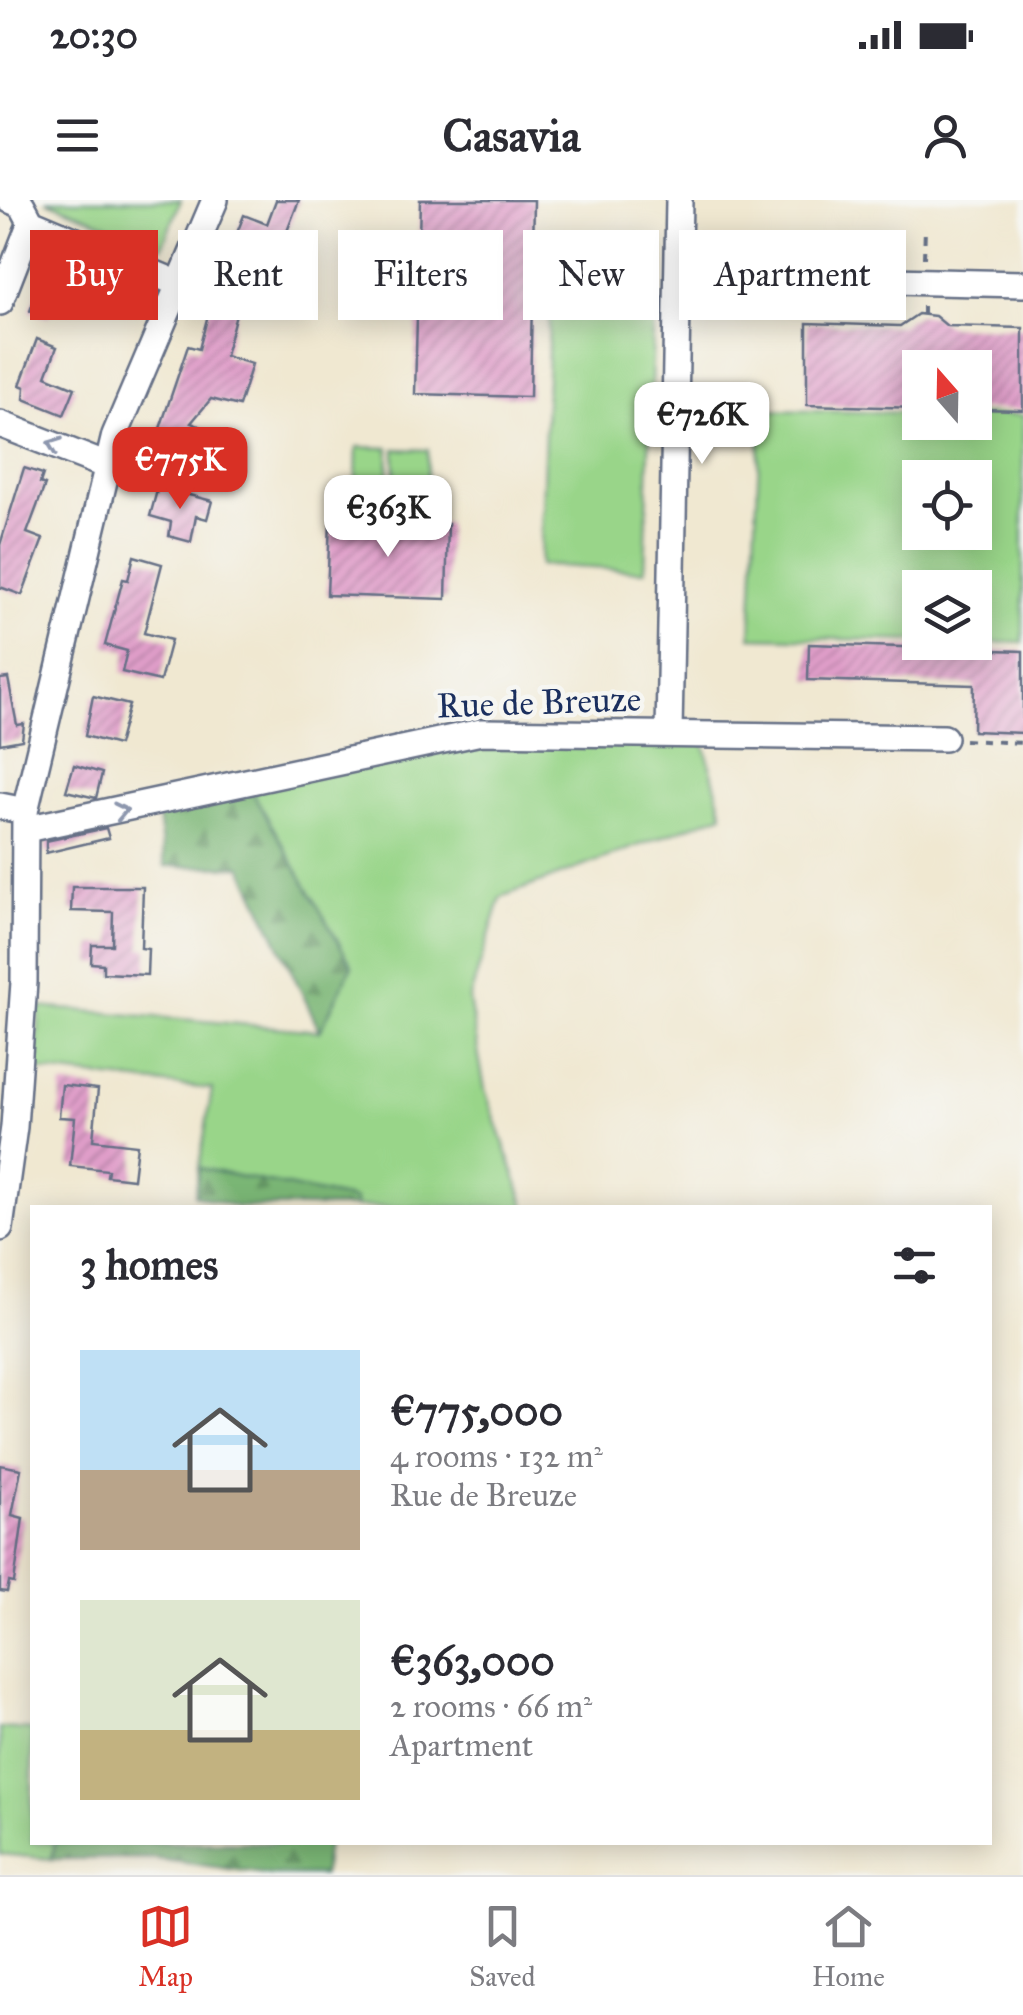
<!DOCTYPE html>
<meta charset="utf-8">
<style>
:root{--surface:#fff;--page:#f7f7f7;--text:#2b2b33;--muted:#7c7c81;--line:#e1e1e2;--accent:#d93025}
body{margin:0;font-family:"IM FELL Great Primer",serif;background:var(--page);color:var(--text);height:100vh;display:flex;flex-direction:column;font-size:38px;white-space:nowrap}
*{box-sizing:border-box;margin:0}
p{font-size:32px;color:var(--muted)}
.icon{flex:none;width:55px;height:55px;fill:none;stroke:currentColor;stroke-width:2;stroke-linecap:round;stroke-linejoin:round}
.map{position:relative;flex:1;overflow:hidden}
.panel{position:absolute;left:30px;top:1005px;width:962px;height:640px;display:flex;flex-direction:column;background:var(--surface);border-radius:0px;box-shadow:0 5px 25px #0003}
.panel>*{flex:none}
.guide{position:absolute;left:30px;top:30px;width:965px;height:90px;display:flex;gap:20px}
.needle{width:65px;rotate:340deg}
.controls{position:absolute;left:902px;top:150px;display:grid;gap:20px}
.controls a{display:grid;place-items:center;width:90px;height:90px;border-radius:0px;background:var(--surface);box-shadow:0 5px 25px #0003;font-size:50px}
.price{position:absolute;translate:-50% -85px;padding:0 22px;border-radius:20px;background:#fff;color:#222;font-size:32px;line-height:65px;filter:drop-shadow(0 2px 5px #0008)}
.price::after{content:'';position:absolute;left:50%;top:60px;width:30px;height:22px;margin-left:-15px;background:inherit;clip-path:polygon(0 0,100% 0,50% 100%)}
.price.current{background:var(--accent);color:#fff}
ul{padding:0;list-style:none}
li{display:flex;align-items:center;gap:30px;height:250px;padding:0 50px}
li span{display:grid;place-items:center;flex:none;width:280px;height:200px;border-radius:0px;color:#555}
li>.icon{margin-inline-start:auto}
span .icon{width:120px;height:120px;fill:#fffc;stroke-width:1}
li b{font-size:42px}
h2{display:flex;justify-content:space-between;align-items:center;height:120px;padding:0 50px;font-size:42px}
.pill{padding:0 35px;border-radius:0px;background:var(--surface);box-shadow:0 5px 25px #0003;font-size:35px;line-height:90px}
.pill.current{background:var(--accent);color:#fff}
.status{display:flex;justify-content:space-between;align-items:center;height:70px;padding:0 50px;background:var(--surface);direction:ltr}
.status svg{height:28px;fill:currentColor}
header{display:flex;justify-content:space-between;align-items:center;height:130px;padding:0 50px;background:var(--surface);font-size:45px;font-weight:700}
.dock{display:flex;justify-content:space-around;align-items:center;height:140px;border-top:2px solid var(--line);background:var(--surface);font-size:28px;color:var(--muted)}
.dock a{display:grid;justify-items:center;gap:5px}
.dock .current{color:var(--accent)}
.map>svg:first-child{display:block}
.grass{fill:#99d589;stroke:#5a8274;stroke-width:2.5;fill-rule:evenodd}
.forest{fill:url(#forest-firs);stroke:#4a726a;stroke-width:2.5}
.building{fill:url(#building-hatch)}
.lines{fill:none;stroke-linecap:round;stroke-linejoin:round}
.minor-casing{stroke:#667086;stroke-width:30}
.path{stroke:#667086;stroke-width:4;stroke-dasharray:8 8;stroke-linecap:butt}
.minor{stroke:#fff;stroke-width:25}
.oneway{stroke:#8d97ae}
.labels{text-anchor:middle;stroke-width:9;stroke-linejoin:round;paint-order:stroke}
.street-label{font-size:35px;fill:#1b2f5e;stroke:#f6f6f2}
</style>
<div class="status"><b>20:30</b><svg viewBox="0 0 49 12"><path d="M0 12V9h3v3zM5 12V6h3v6zM10 12V3h3v9zM15 12V0h3v12zM26 1h20v11H26zM47 4h2v5h-2z"/></svg></div>
<header><svg class="icon" aria-label="menu" viewBox="0 0 24 24"><path d="M4 6h16M4 12h16M4 18h16"/></svg>Casavia<svg class="icon" aria-label="person" viewBox="0 0 24 24"><circle cx="12" cy="8" r="4"/><path d="M4 21q1-7 8-7t8 7"/></svg></header>
<div class="map">
<svg width="1023" height="1675" viewBox="0 0 1023 1675">
<defs>
<pattern id="forest-firs" width="22" height="20" patternUnits="userSpaceOnUse" patternTransform="scale(2.5)"><rect width="22" height="20" fill="#7ab675"/><path d="M5 1l3.5 6h-7zM16 11l3.5 6h-7z" fill="#639463"/></pattern>
<pattern id="building-hatch" width="6" height="6" patternUnits="userSpaceOnUse" patternTransform="scale(2.5)"><rect width="6" height="6" fill="#e09ec9"/><path d="M-1 1l2-2M0 6l6-6M5 7l2-2" fill="none" stroke="#b581a6"/></pattern>
</defs>
<rect width="100%" height="100%" fill="#f6f6f2"/>
<filter id="ink" filterUnits="userSpaceOnUse"><feTurbulence type="fractalNoise" baseFrequency=".01" numOctaves="2"/><feDisplacementMap in="SourceGraphic" scale="20" xChannelSelector="R" yChannelSelector="G"/><feConvolveMatrix kernelMatrix="1 2 1 2 8 2 1 2 1" color-interpolation-filters="sRGB"/></filter>
<filter id="wash" filterUnits="userSpaceOnUse"><feTurbulence type="fractalNoise" baseFrequency=".0048" numOctaves="4" result="noise"/><feDisplacementMap in="SourceGraphic" scale="40" xChannelSelector="R" yChannelSelector="G"/><feGaussianBlur stdDeviation="2.25" result="paint"/><feColorMatrix in="noise" values="0 0 0 0 0 0 0 0 0 0 0 0 0 0 0 0 0 1.4 0 .05"/><feComposite in="paint" operator="in"/></filter>
<g filter="url(#wash)">
<rect width="100%" height="100%" fill="#f0e8d1"/>
<!-- grass -->
<g class="grass">
<polygon points="46,0 181,0 162,47"/>
<polygon points="550,97 654,101 645,371 540,365"/>
<path d="M761,210l159,3v9h55v-8l48,1v228l-48,-1v-54h-55v53l-169,-4zM920,278h55v54h-55z"/>
<polygon points="357,247 389,248 387,311 355,310"/>
<polygon points="395,249 428,250 426,312 394,312"/>
<polygon points="457,543 704,543 723,614 501,697 469,800 485,890 526,1007 355,1007 355,1000 199,968 212,889 35,870 40,807 320,831 352,766 252,591"/>
<polygon points="0,1528 32,1530 32,1642 55,1643 52,1659 0,1654"/>
</g>
<!-- forest -->
<g class="forest">
<polygon points="252,591 352,766 320,831 242,667 165,666 157,611"/>
<polygon points="199,968 355,1000 355,1007 237,1007 195,995"/>
<polygon points="55,1643 55,1642 327,1643 323,1675 273,1675 151,1658 52,1659"/>
</g>
<g id="blocks">
<!-- building -->
<g class="building">
<polygon points="276,0 299,0 278,55 235,38 244,15 267,24"/>
<polygon points="420,0 534,0 530,197 415,194"/>
<polygon points="218,77 244,83 225,156 252,164 239,206 211,199 191,223 218,233 210,255 182,246 177,261 152,252 188,146 199,149"/>
<polygon points="42,78 60,85 48,117 30,111"/>
<polygon points="918,114 935,116 947,126 1023,128 1023,210 975,209 975,168 920,168 920,208 807,205 807,123 900,126"/>
<polygon points="37,139 57,147 46,176 75,188 64,215 24,199 25,187 20,185"/>
<polygon points="24,268 43,274 40,283 45,285 27,333 43,339 22,395 0,387 0,345"/>
<polygon points="158,287 212,301 207,319 196,316 191,342 169,336 171,322 150,316"/>
<polygon points="330,321 448,324 446,399 327,395"/>
<polygon points="134,356 162,364 144,433 171,440 160,481 122,472 127,451 105,445 123,379 128,380"/>
<polygon points="809,444 1023,451 1023,533 973,531 974,485 808,480"/>
<polygon points="8,478 17,525 24,524 22,540 0,544 0,479"/>
<polygon points="93,496 129,505 118,545 85,536"/>
<polygon points="74,565 102,573 96,598 66,591"/>
<polygon points="106,628 109,638 46,653 46,641"/>
<polygon points="72,687 143,687 141,748 148,749 147,775 103,773 103,764 91,763 92,745 112,745 113,712 71,711"/>
<polygon points="62,885 98,889 93,940 137,945 133,979 107,976 108,970 70,966 75,918 59,917"/>
<polygon points="0,1265 21,1269 12,1315 23,1318 14,1383 9,1382 7,1392 0,1391"/>
</g>
</g>
</g>
<g filter="url(#ink)">
<use href="#blocks" fill-opacity="0" stroke="#667086" stroke-width="2.5"/>
<g class="lines">
<defs>
<g id="minor">
<polyline points="10,0 22,5 31,22 177,83"/>
<polyline points="678,76 1023,84"/>
<polyline points="0,102 31,22"/>
<polyline points="0,224 107,266"/>
<polyline points="669,532 679,0"/>
<polyline points="0,606 25,611"/>
<polyline points="26,629 481,532 944,538"/>
<polyline points="0,1028 14,927 24,782 25,611 115,235 215,0"/>
</g>
</defs>
<!-- minor casing -->
<use href="#minor" class="minor-casing"/>
<!-- path -->
<g class="path">
<polyline points="924,58 925,28"/>
<polyline points="923,114 923,102"/>
<polyline points="964,540 1023,543"/>
</g>
<!-- minor -->
<use href="#minor" class="minor"/>
</g>
<!-- one-way arrows -->
<defs><path id="oneway-chevron" d="M-2-3.5L2.5 0L-2 3.5" fill="none" stroke-width="1.6" stroke-linecap="round" stroke-linejoin="round" transform="scale(2.5)"/></defs>
<g class="oneway">
<use href="#oneway-chevron" transform="translate(54 245) rotate(-159)"/>
<use href="#oneway-chevron" transform="translate(121 611) rotate(-12)"/>
</g>
</g>
<g class="labels">
<!-- street labels -->
<g class="street-label">
<text transform="translate(539 502) rotate(-2)" y="12">Rue de Breuze</text>
</g>
</g>
</svg>
<div class="controls">
<a><svg class="needle" viewBox="-14 -14 28 28"><path d="M0-13l5 13h-10z" fill="#e53935"/><path d="M0 13l5-13h-10z" fill="#7c7c81"/></svg></a>
<a><svg class="icon" aria-label="locate" viewBox="0 0 24 24"><circle cx="12" cy="12" r="6"/><path d="M12 2v4M12 18v4M2 12h4M18 12h4"/></svg></a>
<a><svg class="icon" aria-label="layers" viewBox="0 0 24 24"><path d="M12 4l9 5-9 5-9-5zM3 14l9 5 9-5"/></svg></a>
</div>
<b class="price" style="left:702px;top:267px">€726K</b>
<b class="price current" style="left:180px;top:312px">€775K</b>
<b class="price" style="left:388px;top:360px">€363K</b>
<div class="guide">
<a class="pill current">Buy</a>
<a class="pill">Rent</a>
<a class="pill">Filters</a>
<a class="pill">New</a>
<a class="pill">Apartment</a>
</div>
<section class="panel">
<h2>3 homes<svg class="icon" aria-label="filters" viewBox="0 0 24 24"><path d="M4 7h16M4 17h16"/><circle cx="9" cy="7" r="2"/><circle cx="15" cy="17" r="2"/></svg></h2>
<ul>
<li><span style="background:linear-gradient(#bfe0f5 60%,#b9a48a 0)"><svg class="icon" aria-label="home" viewBox="0 0 24 24"><path d="M3 11l9-7 9 7M6 9v11h12V9"/></svg></span><div><b>€775,000</b><p>4 rooms · 132 m²</p><p>Rue de Breuze</p></div></li>
<li><span style="background:linear-gradient(#dfe7d0 65%,#c2b280 0)"><svg class="icon" aria-label="home" viewBox="0 0 24 24"><path d="M3 11l9-7 9 7M6 9v11h12V9"/></svg></span><div><b>€363,000</b><p>2 rooms · 66 m²</p><p>Apartment</p></div></li>
</ul>
</section>
</div>
<nav class="dock">
<a class="current"><svg class="icon" aria-label="map" viewBox="0 0 24 24"><path d="M3 6l6-2 6 2 6-2v14l-6 2-6-2-6 2zM9 4v14M15 6v14"/></svg>Map</a>
<a><svg class="icon" aria-label="saved" viewBox="0 0 24 24"><path d="M7 4h10v16l-5-4-5 4z"/></svg>Saved</a>
<a><svg class="icon" aria-label="home" viewBox="0 0 24 24"><path d="M3 11l9-7 9 7M6 9v11h12V9"/></svg>Home</a>
</nav>
